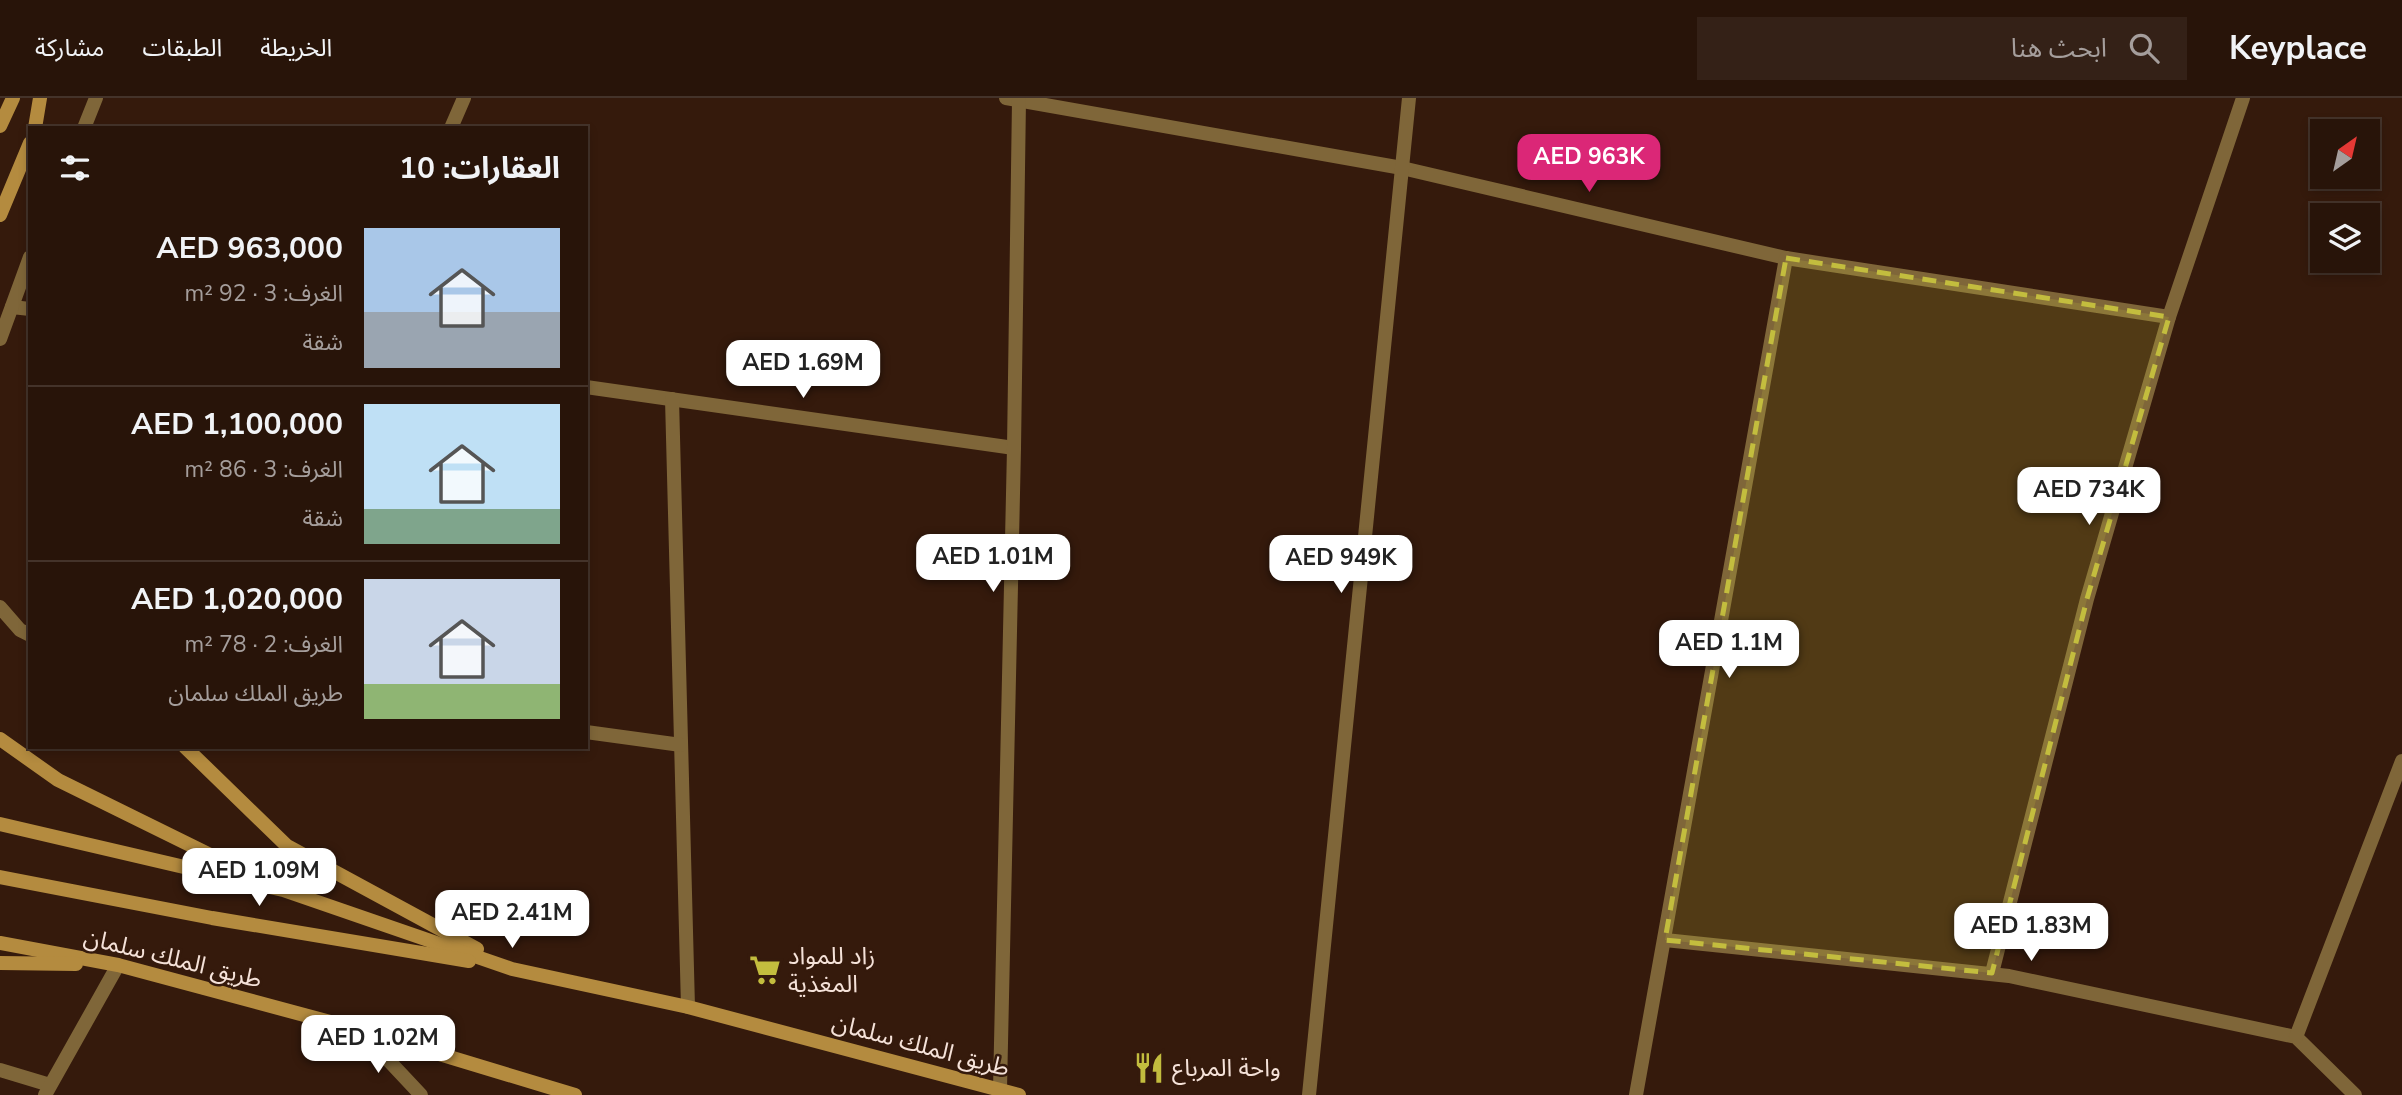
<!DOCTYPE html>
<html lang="ar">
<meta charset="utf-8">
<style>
:root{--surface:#281409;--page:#342117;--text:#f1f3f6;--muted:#a59e9c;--line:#44332a;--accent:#db2777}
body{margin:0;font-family:"Nunito Sans","Noto Sans Arabic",sans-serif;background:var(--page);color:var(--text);direction:rtl;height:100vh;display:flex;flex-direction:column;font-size:26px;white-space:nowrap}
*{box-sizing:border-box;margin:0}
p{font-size:23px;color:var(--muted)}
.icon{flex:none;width:38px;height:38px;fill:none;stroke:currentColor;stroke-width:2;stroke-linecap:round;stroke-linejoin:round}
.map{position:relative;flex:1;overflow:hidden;direction:ltr}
.side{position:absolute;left:28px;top:28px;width:560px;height:623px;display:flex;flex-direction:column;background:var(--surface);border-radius:0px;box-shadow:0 4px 10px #0003,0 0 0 2px var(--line);direction:rtl}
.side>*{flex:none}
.needle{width:46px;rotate:34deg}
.controls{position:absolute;left:2310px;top:21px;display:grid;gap:14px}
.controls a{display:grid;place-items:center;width:70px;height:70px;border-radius:0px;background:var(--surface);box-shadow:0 4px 10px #0003,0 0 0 2px var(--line);font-size:35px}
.price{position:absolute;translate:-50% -60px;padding:0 16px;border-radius:14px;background:#fff;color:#222;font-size:23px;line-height:46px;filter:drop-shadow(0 2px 4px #0008)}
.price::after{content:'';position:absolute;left:50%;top:42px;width:21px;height:16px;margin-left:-10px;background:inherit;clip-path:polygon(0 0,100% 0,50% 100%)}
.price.on{background:var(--accent);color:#fff}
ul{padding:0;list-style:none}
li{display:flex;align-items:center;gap:21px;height:175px;padding:0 28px}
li+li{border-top:2px solid var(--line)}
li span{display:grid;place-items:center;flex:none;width:196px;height:140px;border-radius:0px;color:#555}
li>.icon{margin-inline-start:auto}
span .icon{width:84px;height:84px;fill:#fffc;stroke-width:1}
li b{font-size:30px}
h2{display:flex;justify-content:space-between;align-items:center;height:84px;padding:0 28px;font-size:30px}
header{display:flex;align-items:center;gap:42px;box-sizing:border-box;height:98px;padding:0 35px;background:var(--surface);border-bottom:2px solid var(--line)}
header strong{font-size:33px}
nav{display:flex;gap:38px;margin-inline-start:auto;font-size:24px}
.search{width:490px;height:63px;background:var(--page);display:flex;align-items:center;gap:18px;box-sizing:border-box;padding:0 24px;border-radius:0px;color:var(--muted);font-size:26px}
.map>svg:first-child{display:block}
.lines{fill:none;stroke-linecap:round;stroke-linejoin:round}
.street{stroke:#7f6639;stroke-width:14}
.secondary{stroke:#b48b3f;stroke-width:14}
.marked{fill:#c3bd3e;fill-opacity:0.2;stroke:#c3bd3e;stroke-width:5;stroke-dasharray:14 9;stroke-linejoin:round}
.labels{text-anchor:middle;stroke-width:5;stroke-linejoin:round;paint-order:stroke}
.poi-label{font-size:24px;fill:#f5e2d9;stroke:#351a0c;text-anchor:start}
.street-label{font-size:24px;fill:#f5e2d9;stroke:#351a0c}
</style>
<header>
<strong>Keyplace</strong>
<div class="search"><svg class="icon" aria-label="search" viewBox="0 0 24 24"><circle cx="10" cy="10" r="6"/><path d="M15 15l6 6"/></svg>ابحث هنا</div>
<nav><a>الخريطة</a><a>الطبقات</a><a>مشاركة</a></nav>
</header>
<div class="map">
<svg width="2402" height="997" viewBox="0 0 2402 997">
<rect width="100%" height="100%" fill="#351a0c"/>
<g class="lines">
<!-- street -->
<g class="street">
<polyline points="1006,0 1402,70 1786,160 2169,219"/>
<polyline points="84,30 96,0"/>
<polyline points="451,30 464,0"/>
<polyline points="12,209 30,211"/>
<polyline points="0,241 30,159"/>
<polyline points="586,289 1014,350"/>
<polyline points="672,301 688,909"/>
<polyline points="0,509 20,532 30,537"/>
<polyline points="586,634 681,647"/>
<polyline points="1665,842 2009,878 2296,939 2355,997"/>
<polyline points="1992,875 2087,501 2169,219 2243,0"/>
<polyline points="360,932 421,997"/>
<polyline points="2296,939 2402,663"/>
<polyline points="0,972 50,987"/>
<polyline points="1000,991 1014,350 1019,2"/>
<polyline points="45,997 118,867"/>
<polyline points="1309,997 1409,0"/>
<polyline points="1636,997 1786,160"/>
</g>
<!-- secondary -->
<g class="secondary">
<polyline points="0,28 13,0"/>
<polyline points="35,30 40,0"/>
<polyline points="0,117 30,45"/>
<polyline points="0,641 58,682 259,781"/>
<polyline points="185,649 287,748 477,851"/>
<polyline points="0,726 283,792 512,871 688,909 1019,997"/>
<polyline points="0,779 212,820 469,863"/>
<polyline points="0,845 118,867 360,932 575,997"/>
<polyline points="0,865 76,866"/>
</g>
</g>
<!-- marked area -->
<path class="marked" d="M1786,160l383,59 -82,282 -95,374 -327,-33z"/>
<!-- icons -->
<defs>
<symbol id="supermarket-bare" viewBox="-9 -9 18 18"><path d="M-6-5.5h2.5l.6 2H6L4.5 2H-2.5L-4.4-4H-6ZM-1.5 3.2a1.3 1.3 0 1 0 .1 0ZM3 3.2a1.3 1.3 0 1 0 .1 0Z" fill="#c3bd3e" stroke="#351a0c" stroke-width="2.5" paint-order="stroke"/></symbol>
<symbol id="restaurant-bare" viewBox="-9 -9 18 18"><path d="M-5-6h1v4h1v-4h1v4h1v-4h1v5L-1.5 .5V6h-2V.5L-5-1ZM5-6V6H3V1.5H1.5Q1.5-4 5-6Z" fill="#c3bd3e" stroke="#351a0c" stroke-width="2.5" paint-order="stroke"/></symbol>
</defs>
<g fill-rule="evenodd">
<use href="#supermarket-bare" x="743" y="850" width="44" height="44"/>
<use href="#restaurant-bare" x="1127" y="948" width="44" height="44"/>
</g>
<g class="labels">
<!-- poi labels -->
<g class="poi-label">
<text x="788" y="866">زاد للمواد<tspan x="788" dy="28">المغذية</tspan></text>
<text x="1172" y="978">واحة المرباع</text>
</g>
<!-- street labels -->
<g class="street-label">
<text transform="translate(173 860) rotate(14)" y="8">طريق الملك سلمان</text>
<text transform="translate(921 947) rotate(15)" y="8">طريق الملك سلمان</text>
</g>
</g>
</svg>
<div class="controls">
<a><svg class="needle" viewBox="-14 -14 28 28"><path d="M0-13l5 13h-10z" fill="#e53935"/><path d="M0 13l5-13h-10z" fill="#a59e9c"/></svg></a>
<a><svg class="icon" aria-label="layers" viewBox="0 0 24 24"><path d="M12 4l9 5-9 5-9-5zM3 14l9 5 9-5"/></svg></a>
</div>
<b class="price on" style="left:1589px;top:96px">AED 963K</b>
<b class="price" style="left:803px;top:302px">AED 1.69M</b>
<b class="price" style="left:2089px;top:429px">AED 734K</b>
<b class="price" style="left:993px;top:496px">AED 1.01M</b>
<b class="price" style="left:1341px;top:497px">AED 949K</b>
<b class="price" style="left:1729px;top:582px">AED 1.1M</b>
<b class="price" style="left:259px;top:810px">AED 1.09M</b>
<b class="price" style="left:512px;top:852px">AED 2.41M</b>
<b class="price" style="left:2031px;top:865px">AED 1.83M</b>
<b class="price" style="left:378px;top:977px">AED 1.02M</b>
<section class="side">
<h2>العقارات: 10<svg class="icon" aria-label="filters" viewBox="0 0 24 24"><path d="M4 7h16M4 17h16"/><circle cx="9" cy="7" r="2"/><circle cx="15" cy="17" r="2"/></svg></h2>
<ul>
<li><span style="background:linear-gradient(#a9c7e8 60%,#9aa5b1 0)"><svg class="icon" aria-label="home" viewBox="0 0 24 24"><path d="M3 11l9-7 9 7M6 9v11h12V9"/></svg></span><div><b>AED 963,000</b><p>الغرف: 3 · 92 m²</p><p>شقة</p></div></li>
<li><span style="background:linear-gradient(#bfe0f5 75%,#7fa58c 0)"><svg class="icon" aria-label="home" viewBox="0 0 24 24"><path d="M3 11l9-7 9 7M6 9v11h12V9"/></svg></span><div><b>AED 1,100,000</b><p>الغرف: 3 · 86 m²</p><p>شقة</p></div></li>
<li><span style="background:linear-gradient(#c9d6e8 75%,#8fb573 0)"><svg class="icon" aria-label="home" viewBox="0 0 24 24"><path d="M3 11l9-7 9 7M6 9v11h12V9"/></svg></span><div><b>AED 1,020,000</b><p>الغرف: 2 · 78 m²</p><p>طريق الملك سلمان</p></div></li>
</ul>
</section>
</div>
